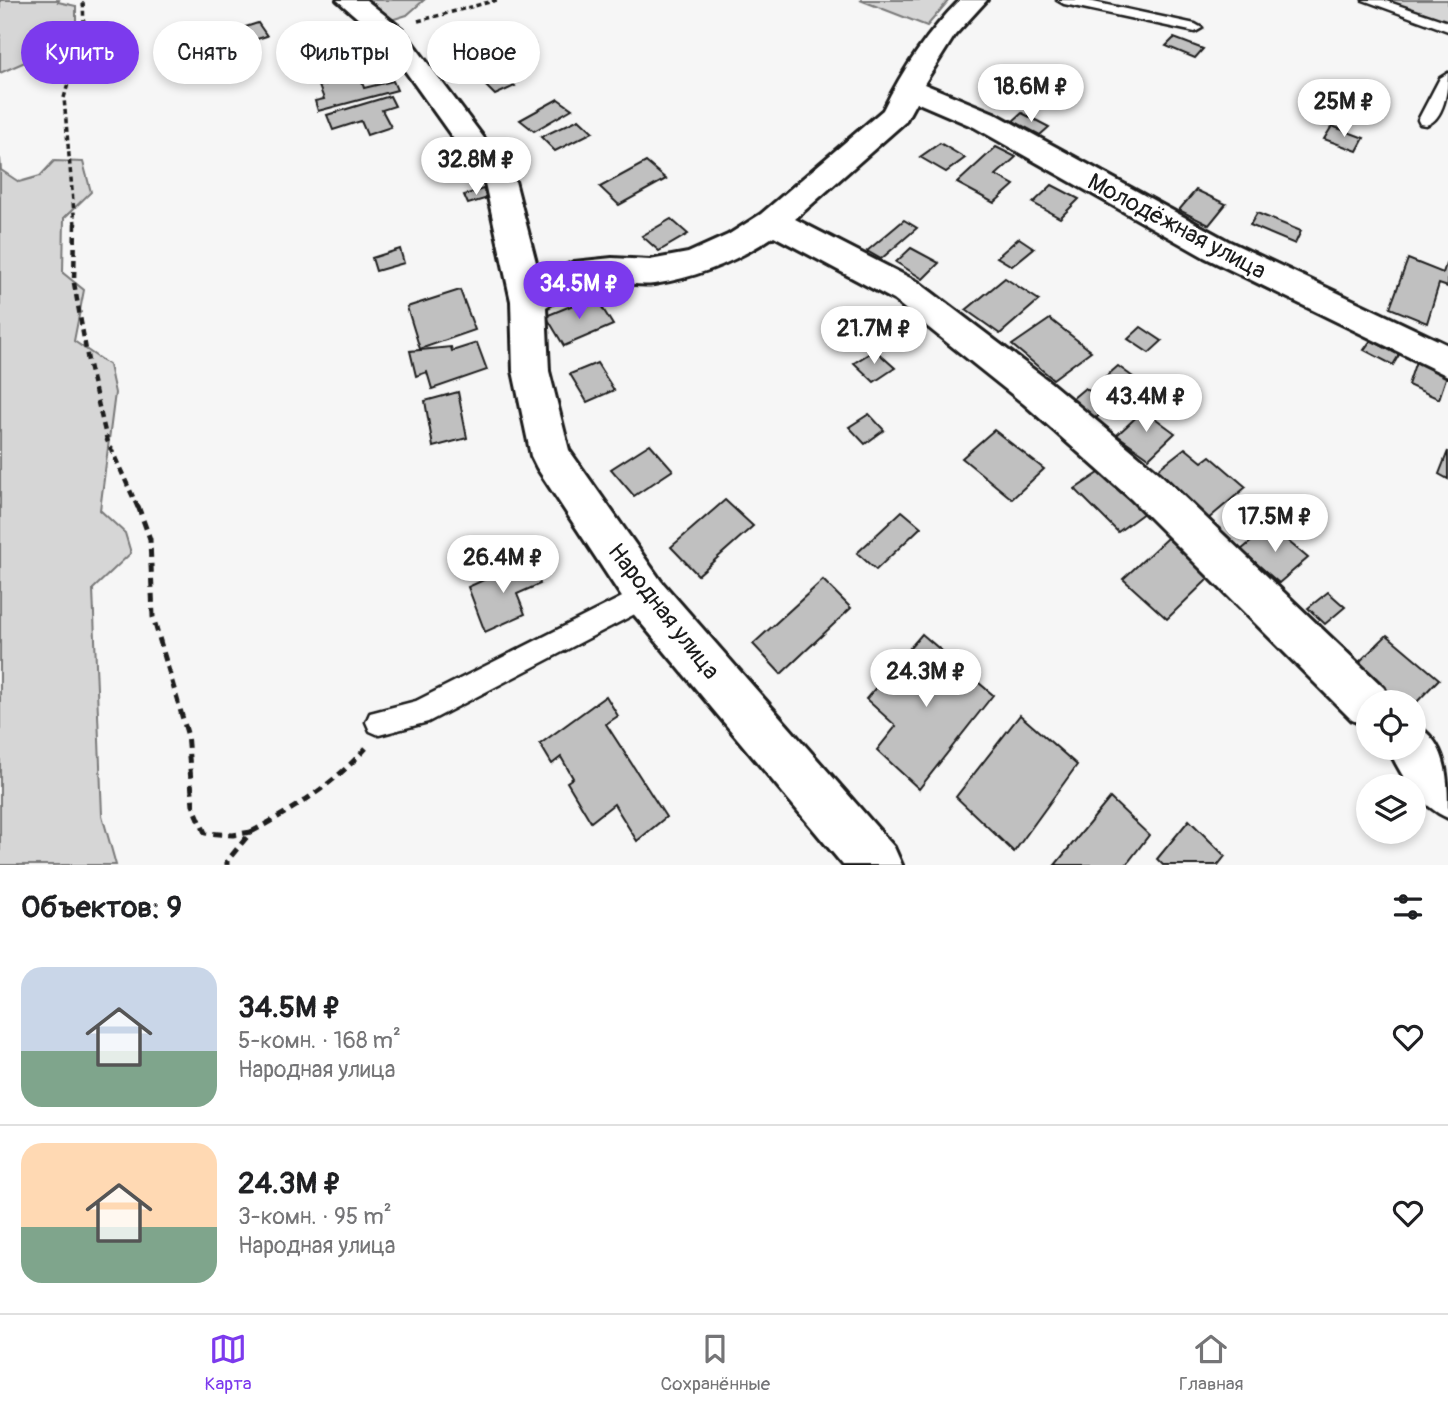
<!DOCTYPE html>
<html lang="ru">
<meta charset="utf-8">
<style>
:root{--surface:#fff;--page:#f2f2f2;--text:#202124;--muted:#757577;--line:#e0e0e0;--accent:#7c3aed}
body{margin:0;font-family:Pangolin,sans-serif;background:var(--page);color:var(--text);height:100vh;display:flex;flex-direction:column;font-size:26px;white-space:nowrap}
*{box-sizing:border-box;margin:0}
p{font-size:23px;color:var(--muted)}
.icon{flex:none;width:38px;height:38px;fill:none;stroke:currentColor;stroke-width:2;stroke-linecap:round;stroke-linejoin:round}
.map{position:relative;height:865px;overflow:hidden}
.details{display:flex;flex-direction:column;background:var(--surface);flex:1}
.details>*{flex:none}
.banner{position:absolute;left:21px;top:21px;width:700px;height:63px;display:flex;gap:14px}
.controls{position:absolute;left:1356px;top:690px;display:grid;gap:14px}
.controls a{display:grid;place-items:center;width:70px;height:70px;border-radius:50%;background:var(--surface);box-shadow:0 4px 10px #0003;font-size:35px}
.price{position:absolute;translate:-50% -60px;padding:0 16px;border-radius:24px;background:#fff;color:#222;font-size:23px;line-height:46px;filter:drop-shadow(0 2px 4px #0008)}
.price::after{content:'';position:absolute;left:50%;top:42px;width:21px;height:16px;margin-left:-10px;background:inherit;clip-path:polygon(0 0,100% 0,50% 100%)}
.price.on{background:var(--accent);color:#fff}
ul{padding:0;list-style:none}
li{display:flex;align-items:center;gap:21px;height:175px;padding:0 21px}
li+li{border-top:2px solid var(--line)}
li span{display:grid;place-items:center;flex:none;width:196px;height:140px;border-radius:21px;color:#555}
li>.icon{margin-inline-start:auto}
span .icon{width:84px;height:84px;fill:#fffc;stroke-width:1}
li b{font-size:30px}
h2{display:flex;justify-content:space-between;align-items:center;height:84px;padding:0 21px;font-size:30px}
.tag{padding:0 24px;border-radius:32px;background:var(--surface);box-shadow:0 4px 10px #0003;font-size:24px;line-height:63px}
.tag.on{background:var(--accent);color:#fff}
.dock{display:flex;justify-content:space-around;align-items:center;height:98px;border-top:2px solid var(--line);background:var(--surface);font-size:19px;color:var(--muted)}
.dock a{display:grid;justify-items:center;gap:4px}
.dock .on{color:var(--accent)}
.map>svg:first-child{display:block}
.green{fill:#d6d6d6;stroke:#797979;stroke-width:2}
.building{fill:#c0c0c0;stroke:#1c1c1c;stroke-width:2}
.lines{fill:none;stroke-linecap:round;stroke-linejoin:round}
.service-casing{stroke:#1c1c1c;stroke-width:5}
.minor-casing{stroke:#1c1c1c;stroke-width:6}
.path-far2{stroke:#1c1c1c;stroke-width:3.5;stroke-dasharray:5 3.5;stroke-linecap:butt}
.path-far1{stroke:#1c1c1c;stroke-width:4.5;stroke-dasharray:7 5;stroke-linecap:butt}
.path{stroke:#1c1c1c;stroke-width:5;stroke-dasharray:9 6;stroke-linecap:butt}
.service{fill:#fff;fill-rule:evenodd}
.minor{fill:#fff;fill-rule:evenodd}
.labels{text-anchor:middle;stroke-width:5;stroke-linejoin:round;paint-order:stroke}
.street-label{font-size:24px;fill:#1c1c1c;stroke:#fff}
</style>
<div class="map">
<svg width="1448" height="865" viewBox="0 0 1448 865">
<rect width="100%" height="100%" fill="#f6f6f6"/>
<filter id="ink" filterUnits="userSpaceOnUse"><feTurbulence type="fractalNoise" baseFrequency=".0143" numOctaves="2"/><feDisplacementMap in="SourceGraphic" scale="14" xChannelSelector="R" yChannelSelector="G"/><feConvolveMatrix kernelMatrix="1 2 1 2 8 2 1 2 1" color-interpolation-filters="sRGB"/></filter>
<g filter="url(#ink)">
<!-- green -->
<g class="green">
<polygon points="0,0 59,0 58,2 76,6 76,26 56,54 25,62 0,73"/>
<polygon points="363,0 424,0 407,15 388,21"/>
<polygon points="860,0 949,0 927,26"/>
<polygon points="1385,0 1448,0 1448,21"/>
<polygon points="0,158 1,170 19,182 40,176 54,161 83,162 91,192 64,218 63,273 84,290 74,341 109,365 115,393 100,510 125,533 131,553 93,589 102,815 116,865 0,865"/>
</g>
<!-- building -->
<g class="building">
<polygon points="258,23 267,36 244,43 236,30"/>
<polygon points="518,32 534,44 521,50 506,37"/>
<polygon points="1174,38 1203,49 1195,58 1166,46"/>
<polygon points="478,50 492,62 472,71 458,58"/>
<polygon points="356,52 358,58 335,63 334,57"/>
<polygon points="501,72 515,86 495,95 481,81"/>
<polygon points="360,76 364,88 393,81 397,90 318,111 315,101 324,99 319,86"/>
<polygon points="390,96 395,106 382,110 391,127 367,135 361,121 333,130 327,115"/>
<polygon points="558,99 572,109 534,131 520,120"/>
<polygon points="1022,113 1049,127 1040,135 1013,121"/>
<polygon points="579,119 593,132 555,151 541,137"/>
<polygon points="1332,126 1364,138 1357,151 1324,139"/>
<polygon points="940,143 965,158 946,172 920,157"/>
<polygon points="996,147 1016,157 996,175 1014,185 994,203 957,183"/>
<polygon points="646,162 666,179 619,205 600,187"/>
<polygon points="1052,185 1079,199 1060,218 1033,203"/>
<polygon points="483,189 488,198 468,204 464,195"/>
<polygon points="1196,190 1226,204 1209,225 1179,210"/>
<polygon points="1257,213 1301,231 1295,244 1250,225"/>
<polygon points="671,219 688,234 659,251 642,236"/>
<polygon points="904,220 917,228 881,259 867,251"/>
<polygon points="1019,238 1034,248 1012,266 997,257"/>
<polygon points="911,248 939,263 923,279 896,262"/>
<polygon points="400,249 404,263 376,271 372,258"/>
<polygon points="1408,259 1443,273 1446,264 1448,265 1448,287 1439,284 1427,323 1390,308"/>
<polygon points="1005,278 1039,300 1000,334 966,310"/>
<polygon points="460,290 475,330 420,349 407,307"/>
<polygon points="595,296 613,325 564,346 546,316"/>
<polygon points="1050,319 1091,351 1053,379 1012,345"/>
<polygon points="1141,327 1162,341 1149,353 1128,339"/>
<polygon points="1371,340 1399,355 1393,365 1364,350"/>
<polygon points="477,343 487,370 432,389 427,372 416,376 410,351 451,347 452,351"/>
<polygon points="875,350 895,368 874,382 854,363"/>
<polygon points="1416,361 1447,375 1439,399 1408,385"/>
<polygon points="597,363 614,390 587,402 570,374"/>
<polygon points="1118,366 1144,385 1116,411 1109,406 1091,423 1066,404 1085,388 1095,395 1107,384 1102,380"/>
<polygon points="458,392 467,438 433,447 425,401"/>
<polygon points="1144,410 1175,433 1149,458 1117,435"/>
<polygon points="869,414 884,430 865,444 849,427"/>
<polygon points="994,430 1044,469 1012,499 962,458"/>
<polygon points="650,444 673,470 634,496 611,469"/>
<polygon points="1185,448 1202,462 1210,456 1246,487 1207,520 1153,473"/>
<polygon points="1448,451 1448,479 1439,474"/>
<polygon points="1105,469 1148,510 1118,532 1075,489"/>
<polygon points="725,500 753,526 698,575 671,547"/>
<polygon points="902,511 921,527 876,570 857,553"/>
<polygon points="1270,526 1308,558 1279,583 1241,550"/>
<polygon points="1167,538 1211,576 1167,619 1123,579"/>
<polygon points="530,559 540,584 517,594 525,614 485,632 468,587"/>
<polygon points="823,580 851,608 781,674 753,644"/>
<polygon points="1328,592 1345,607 1325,624 1308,608"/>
<polygon points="922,634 993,695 919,789 877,750 896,726 866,699"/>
<polygon points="1387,635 1439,679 1414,705 1414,702 1399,702 1356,665"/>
<polygon points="606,696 618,716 606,724 666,817 637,841 614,804 591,822 567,782 573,778 561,757 552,764 540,744"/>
<polygon points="1020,715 1077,765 1014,852 956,797"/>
<polygon points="1110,798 1149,835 1126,865 1055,865"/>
<polygon points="1189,820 1225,856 1218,865 1163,865 1157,859"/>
</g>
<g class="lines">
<defs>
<g id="service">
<polygon points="1057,0 1084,0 1195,24 1202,28 1195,32 1064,4"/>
<polygon points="1363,0 1383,0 1448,22 1448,31"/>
<path d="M1448,73c0,16 -4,47 -22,52l-6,-1 -2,-4 22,-42z"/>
<polygon points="646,585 654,588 658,596 654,604 428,722 379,735 370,731 366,722 370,713 416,701"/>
</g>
<g id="minor">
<path d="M337,0h29l36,29 109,145 4,7 25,97 34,-16 38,-4 38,2 38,-7 40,-18 33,-21 122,-104c20,-41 45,-78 77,-110h27l-32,35 -31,49 70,29 234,128 220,104v31l-244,-119 -230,-130 -58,-25 -11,20 -110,97 123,63 132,100 109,91 225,215 6,14h-22v25l-16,-7 -221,-221 -107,-95 -130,-104 -120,-64c-37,25 -75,41 -120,48 -14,2 -29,-2 -43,-1 -26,1 -43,11 -65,24l3,64 20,79 92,131 233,266 8,18h-59l-212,-254 -94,-143 -6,-12 -18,-85 -2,-70 -26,-118 -101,-142z"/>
<path d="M1414,724c34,18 34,54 34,94 -28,-12 -48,-43 -60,-71h26z"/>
</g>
</defs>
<!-- service casing -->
<use href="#service" class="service-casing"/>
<!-- minor casing -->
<use href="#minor" class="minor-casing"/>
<!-- path-far2 -->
<g class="path-far2">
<polyline points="418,21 497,0"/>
<polyline points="75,225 64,98 84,27 83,0"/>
</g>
<!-- path-far1 -->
<polyline class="path-far1" points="75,223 74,283 88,361 107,440 138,508"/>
<!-- path -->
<g class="path">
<polyline points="138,506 150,539 153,617 187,733 193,805 205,833 233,835 251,832 227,861 227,865"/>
<path d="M251,832c43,-23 82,-47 115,-84"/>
</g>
<!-- service -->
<use href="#service" class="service"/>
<!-- minor -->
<use href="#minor" class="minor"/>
</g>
</g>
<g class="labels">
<!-- street labels -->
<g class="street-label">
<text transform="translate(1177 226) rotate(28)" y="8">Молодёжная улица</text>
<text transform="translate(664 611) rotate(52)" y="8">Народная улица</text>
</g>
</g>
</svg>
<div class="controls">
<a><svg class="icon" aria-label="locate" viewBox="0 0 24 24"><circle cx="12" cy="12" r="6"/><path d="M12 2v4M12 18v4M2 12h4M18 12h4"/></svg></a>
<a><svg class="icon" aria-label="layers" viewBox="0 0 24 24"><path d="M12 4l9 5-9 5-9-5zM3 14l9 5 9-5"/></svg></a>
</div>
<b class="price" style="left:1031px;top:124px">18.6M ₽</b>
<b class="price" style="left:1344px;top:139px">25M ₽</b>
<b class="price" style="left:476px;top:197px">32.8M ₽</b>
<b class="price on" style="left:579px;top:321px">34.5M ₽</b>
<b class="price" style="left:874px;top:366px">21.7M ₽</b>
<b class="price" style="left:1146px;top:434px">43.4M ₽</b>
<b class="price" style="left:1275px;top:554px">17.5M ₽</b>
<b class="price" style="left:503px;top:595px">26.4M ₽</b>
<b class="price" style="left:926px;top:709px">24.3M ₽</b>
<div class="banner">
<a class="tag on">Купить</a>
<a class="tag">Снять</a>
<a class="tag">Фильтры</a>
<a class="tag">Новое</a>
</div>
</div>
<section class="details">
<h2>Объектов: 9<svg class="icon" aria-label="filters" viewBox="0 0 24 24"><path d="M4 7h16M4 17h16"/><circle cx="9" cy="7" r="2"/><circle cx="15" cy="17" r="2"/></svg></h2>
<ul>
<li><span style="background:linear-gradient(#c9d6e8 60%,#7fa58c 0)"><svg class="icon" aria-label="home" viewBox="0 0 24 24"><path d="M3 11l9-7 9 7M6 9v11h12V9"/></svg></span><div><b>34.5M ₽</b><p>5-комн. · 168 m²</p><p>Народная улица</p></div><svg class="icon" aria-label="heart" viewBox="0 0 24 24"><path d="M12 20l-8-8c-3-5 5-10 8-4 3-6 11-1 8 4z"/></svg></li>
<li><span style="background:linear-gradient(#ffd9b3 60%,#7fa58c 0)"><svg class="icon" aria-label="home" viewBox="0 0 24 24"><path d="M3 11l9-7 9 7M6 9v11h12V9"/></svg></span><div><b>24.3M ₽</b><p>3-комн. · 95 m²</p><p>Народная улица</p></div><svg class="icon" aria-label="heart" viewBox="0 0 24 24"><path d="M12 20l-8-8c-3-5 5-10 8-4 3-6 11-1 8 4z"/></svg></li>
</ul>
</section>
<nav class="dock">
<a class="on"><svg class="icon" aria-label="map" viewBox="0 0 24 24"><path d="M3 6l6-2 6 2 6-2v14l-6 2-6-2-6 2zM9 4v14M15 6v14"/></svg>Карта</a>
<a><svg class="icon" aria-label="saved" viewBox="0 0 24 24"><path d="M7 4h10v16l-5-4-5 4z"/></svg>Сохранённые</a>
<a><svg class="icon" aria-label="home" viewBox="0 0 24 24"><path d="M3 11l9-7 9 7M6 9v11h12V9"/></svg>Главная</a>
</nav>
